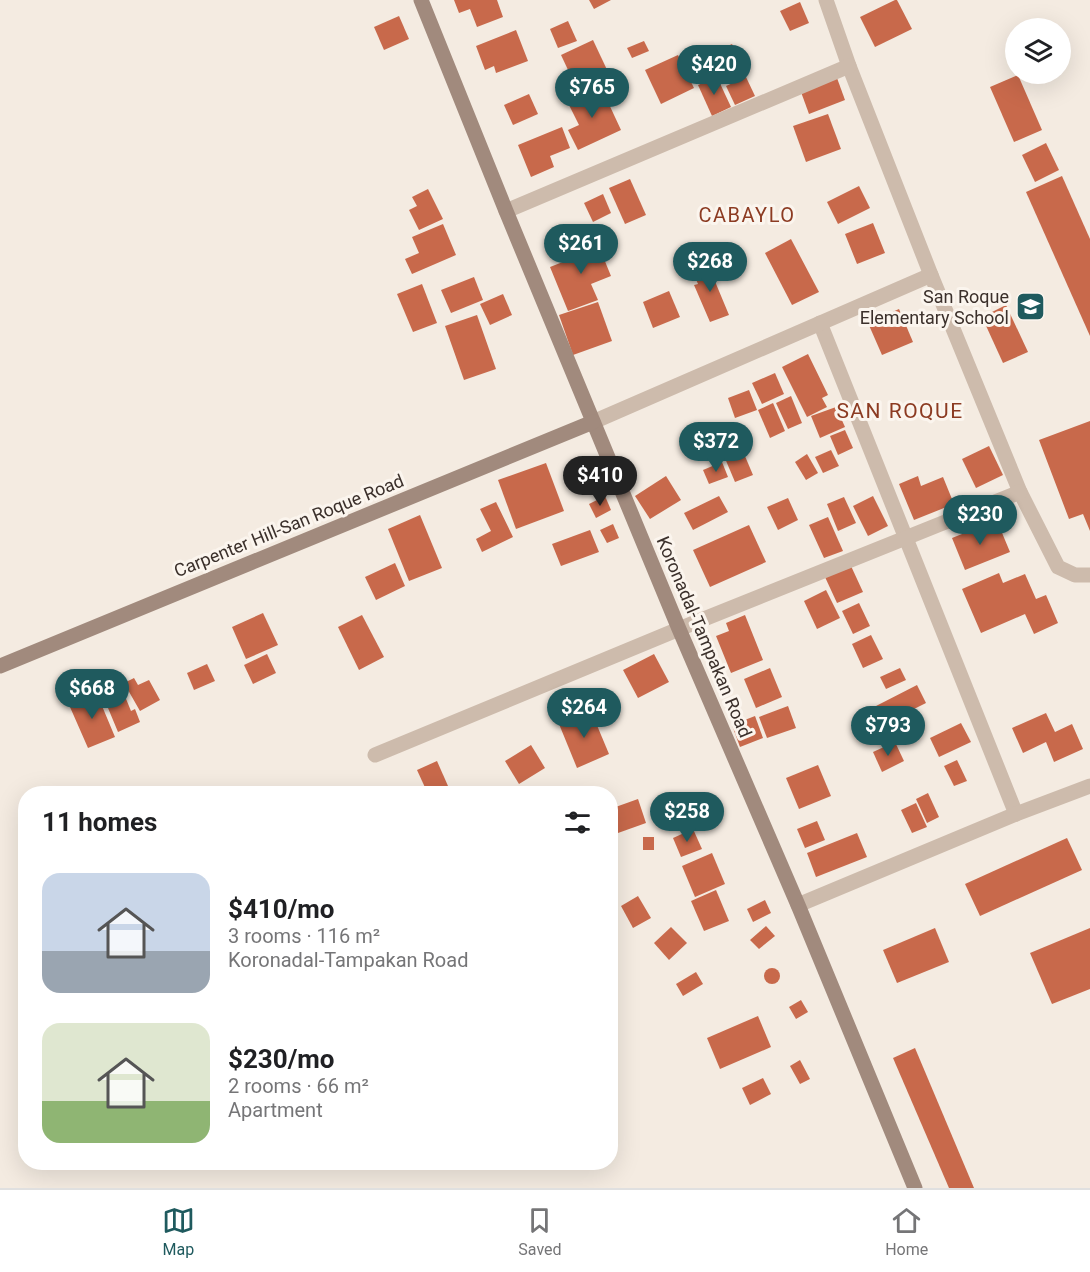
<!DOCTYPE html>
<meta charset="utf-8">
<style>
:root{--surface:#fff;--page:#f2f2f2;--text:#202124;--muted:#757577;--line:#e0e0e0;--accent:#1f5a5e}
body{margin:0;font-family:Roboto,sans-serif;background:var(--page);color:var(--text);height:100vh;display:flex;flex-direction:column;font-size:22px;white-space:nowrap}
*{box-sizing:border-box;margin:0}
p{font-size:20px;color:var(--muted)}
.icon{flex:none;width:33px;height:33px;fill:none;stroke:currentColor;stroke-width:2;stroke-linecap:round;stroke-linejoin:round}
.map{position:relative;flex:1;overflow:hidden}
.details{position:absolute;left:18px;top:786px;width:600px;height:384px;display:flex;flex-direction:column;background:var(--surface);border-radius:24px;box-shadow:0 6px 24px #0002}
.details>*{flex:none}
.tools{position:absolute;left:1005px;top:18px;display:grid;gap:12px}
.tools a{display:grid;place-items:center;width:66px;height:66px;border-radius:50%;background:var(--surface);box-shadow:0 6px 24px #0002;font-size:30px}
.price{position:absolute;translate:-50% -51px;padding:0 14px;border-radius:21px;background:var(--accent);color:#fff;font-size:20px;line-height:39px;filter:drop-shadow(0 2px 3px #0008)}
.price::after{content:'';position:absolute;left:50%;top:36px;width:18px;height:14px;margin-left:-9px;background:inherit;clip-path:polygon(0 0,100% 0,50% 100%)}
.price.on{background:#222;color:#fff}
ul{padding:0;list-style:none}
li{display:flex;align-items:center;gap:18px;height:150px;padding:0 24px}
li span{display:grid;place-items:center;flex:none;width:168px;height:120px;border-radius:18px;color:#555}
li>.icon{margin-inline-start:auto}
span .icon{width:72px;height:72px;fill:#fffc;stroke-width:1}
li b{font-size:26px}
h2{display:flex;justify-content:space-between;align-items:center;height:72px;padding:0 24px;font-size:26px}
.menu{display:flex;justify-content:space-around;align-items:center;height:84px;border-top:2px solid var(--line);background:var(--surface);font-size:16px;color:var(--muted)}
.menu a{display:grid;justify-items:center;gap:3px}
.menu .on{color:var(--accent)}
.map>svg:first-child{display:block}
.building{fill:#c8694b}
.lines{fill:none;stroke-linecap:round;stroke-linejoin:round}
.street{stroke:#cdbbac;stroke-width:15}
.secondary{stroke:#a18a7d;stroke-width:15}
.labels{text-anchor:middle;stroke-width:6;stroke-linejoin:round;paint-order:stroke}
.poi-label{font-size:18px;fill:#3b302b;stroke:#fbf5ee;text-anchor:end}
.street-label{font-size:18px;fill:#3b302b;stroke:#fbf5ee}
.neighbourhood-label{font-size:20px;letter-spacing:1.5px;fill:#8c3b22;stroke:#fbf5ee}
.quarter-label{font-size:21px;letter-spacing:1.5px;fill:#8c3b22;stroke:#fbf5ee}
</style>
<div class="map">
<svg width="1090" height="1188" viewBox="0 0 1090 1188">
<rect width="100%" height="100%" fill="#f4ebe1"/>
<!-- building -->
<g class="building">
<polygon points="454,0 497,0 503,17 477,27 470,9 459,13"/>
<polygon points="589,0 611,0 594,9"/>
<polygon points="895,0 897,0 912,29 875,47 860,17"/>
<polygon points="800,2 809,23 790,31 780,11"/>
<polygon points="399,16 409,39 384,50 374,27"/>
<polygon points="568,21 577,41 558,48 550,29"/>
<polygon points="516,30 528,61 496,73 494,66 485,70 476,46"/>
<polygon points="593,40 609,74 577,89 561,55"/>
<polygon points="644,41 649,51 632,58 627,48"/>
<polygon points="732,44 743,67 723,77 712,53"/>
<polygon points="678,55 694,88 661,104 645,70"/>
<polygon points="1018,75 1042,130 1014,142 990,87"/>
<polygon points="717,77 731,107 712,116 698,85"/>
<polygon points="746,77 755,96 735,105 726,86"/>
<polygon points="837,78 845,100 809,114 801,92"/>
<polygon points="601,87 621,130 578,150 568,130 579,125 568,103"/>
<polygon points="529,94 538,114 513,125 504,105"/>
<polygon points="828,114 841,149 806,162 793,126"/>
<polygon points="562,127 570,148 550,156 554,167 531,177 518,145"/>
<polygon points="1046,143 1059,170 1035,182 1022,155"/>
<polygon points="1062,176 1090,239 1090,336 1026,192"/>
<polygon points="630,179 646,215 625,224 609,188"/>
<polygon points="859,186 870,208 838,224 827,202"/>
<polygon points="428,189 443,219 419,230 409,210 417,206 412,197"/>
<polygon points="603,194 611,213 593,222 584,203"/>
<polygon points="873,223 885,253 857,264 845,234"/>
<polygon points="443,224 456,255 412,274 405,259 419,253 412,237"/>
<polygon points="595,237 611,276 591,284 598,300 568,311 550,267 578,256 574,246"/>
<polygon points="791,239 819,292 792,305 765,253"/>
<polygon points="713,264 718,277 714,279 729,315 710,322 694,285 698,284 693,272"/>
<polygon points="474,277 483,300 451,313 441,290"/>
<polygon points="422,284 437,323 413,332 397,294"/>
<polygon points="669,291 680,317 653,328 643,302"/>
<polygon points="503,294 512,315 490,325 480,304"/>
<polygon points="598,302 612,341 573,355 559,315"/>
<polygon points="1006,305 1028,352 1003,363 982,317"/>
<polygon points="899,309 913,342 882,355 868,323"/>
<polygon points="477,315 496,369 464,380 445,326"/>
<polygon points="808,354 828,395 822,398 827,407 807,417 782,367"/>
<polygon points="775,373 784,394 762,404 752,383"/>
<polygon points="749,390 757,410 735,418 728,398"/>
<polygon points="791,396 802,423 788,429 776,403"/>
<polygon points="773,403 785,431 770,438 758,410"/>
<polygon points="836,407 845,427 820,438 811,416"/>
<polygon points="1090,421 1090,531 1083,514 1069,519 1039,440"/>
<polygon points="845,430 853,448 838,455 830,436"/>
<polygon points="989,446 1003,475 976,488 962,459"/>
<polygon points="742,449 753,475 735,482 724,456"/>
<polygon points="831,450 839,466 823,473 815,457"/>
<polygon points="807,454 818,473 806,480 795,462"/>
<polygon points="722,462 728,477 709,484 703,470"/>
<polygon points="546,463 564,511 516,529 498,480"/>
<polygon points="592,467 601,484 583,493 574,475"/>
<polygon points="666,476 681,500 650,519 635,496"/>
<polygon points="918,476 921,486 943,477 954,504 914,520 899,484"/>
<polygon points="605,496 611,510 596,518 589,504"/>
<polygon points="719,496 728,512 693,530 684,513"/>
<polygon points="873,496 888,526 868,536 853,506"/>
<polygon points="844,497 856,523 838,531 827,504"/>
<polygon points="788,498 798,520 778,530 767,507"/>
<polygon points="496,502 513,537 482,552 476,539 491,531 480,509"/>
<polygon points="420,515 442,568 409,581 388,529"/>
<polygon points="828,517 843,551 824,558 809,525"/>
<polygon points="613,524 619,538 607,543 600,530"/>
<polygon points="987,524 991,531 1000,528 1010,552 965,570 952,538"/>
<polygon points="749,525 766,562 710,587 693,550"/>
<polygon points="590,530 599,552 561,566 552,544"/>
<polygon points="395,563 405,586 376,600 365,577"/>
<polygon points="851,566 863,592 837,603 825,577"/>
<polygon points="999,573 1003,583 1025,574 1036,599 1046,595 1058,623 1034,634 1025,614 981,633 962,589"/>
<polygon points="826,590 840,618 817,629 804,601"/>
<polygon points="859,603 870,626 853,634 842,611"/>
<polygon points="263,613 278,645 246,659 232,627"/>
<polygon points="362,615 384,657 359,670 338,627"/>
<polygon points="745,615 763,660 731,673 716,636 729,631 726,623"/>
<polygon points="871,635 883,659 863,668 852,644"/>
<polygon points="267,654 276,673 253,684 244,665"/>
<polygon points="654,654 669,682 638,698 623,670"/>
<polygon points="207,664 215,681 194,690 187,673"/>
<polygon points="770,668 782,697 756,708 744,679"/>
<polygon points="900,668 906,680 886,689 880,677"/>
<polygon points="134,678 138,685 149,680 160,700 140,711 124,683"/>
<polygon points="917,685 926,703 914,709 921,722 892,737 876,706"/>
<polygon points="122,689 131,711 135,709 140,722 118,732 103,696"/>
<polygon points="87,693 89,698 97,694 115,737 88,748 70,707 78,704 75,698"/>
<polygon points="568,696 576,710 562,718 554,704"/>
<polygon points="788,706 796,728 767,738 759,717"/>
<polygon points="591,711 609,754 577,768 559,724"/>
<polygon points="1046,713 1055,732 1072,724 1083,749 1054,762 1046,742 1023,753 1012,728"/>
<polygon points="755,716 763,738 740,747 732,725"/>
<polygon points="961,723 971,742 939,757 930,738"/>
<polygon points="895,742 904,761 882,772 873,752"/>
<polygon points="531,745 545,768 519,784 505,761"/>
<polygon points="957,760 967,781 954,786 944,766"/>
<polygon points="437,761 448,786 428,794 417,770"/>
<polygon points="818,765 831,796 799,809 786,778"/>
<polygon points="928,793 939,817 927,823 916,799"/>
<polygon points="638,799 646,823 618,833 610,809"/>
<polygon points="916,803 927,827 912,833 901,810"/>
<polygon points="817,821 825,840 805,848 797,829"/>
<polygon points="693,829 702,849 681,857 673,838"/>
<polygon points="857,833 867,857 816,877 807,853"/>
<rect x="643" y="837" width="11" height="13"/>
<polygon points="1067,838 1082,870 980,916 965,884"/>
<polygon points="712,853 725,884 695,897 682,866"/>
<polygon points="716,890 729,921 704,931 691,901"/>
<polygon points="638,896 651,918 633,928 621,906"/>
<polygon points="765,900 771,913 753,922 747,909"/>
<polygon points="766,926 775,936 759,949 750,940"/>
<polygon points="671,927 687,943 669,960 654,943"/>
<polygon points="935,928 949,962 897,983 883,950"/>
<polygon points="1090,928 1090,989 1052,1004 1030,953"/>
<circle cx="772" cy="976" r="8"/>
<polygon points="696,972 703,984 683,996 676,984"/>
<polygon points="801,1000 808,1012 796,1019 789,1007"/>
<polygon points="758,1016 771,1047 720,1069 707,1038"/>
<polygon points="915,1048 974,1188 949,1188 893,1058"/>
<polygon points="800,1060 810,1079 800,1084 790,1066"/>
<polygon points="763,1078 771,1094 750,1105 742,1088"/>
</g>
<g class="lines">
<!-- street -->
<g class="street">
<polyline points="826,0 849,66 931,275 1020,492 1058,567 1075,575 1090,575"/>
<polyline points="506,211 849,66"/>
<polyline points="820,323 1016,814"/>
<polyline points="593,422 931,275"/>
<polyline points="375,755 679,629 1020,492"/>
<polyline points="798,905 1016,814 1090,786"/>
</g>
<!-- secondary -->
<g class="secondary">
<polyline points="421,0 506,211 679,629 798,905 915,1188"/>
<polyline points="0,666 593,422"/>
</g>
</g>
<!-- icons -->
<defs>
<symbol id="school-square" viewBox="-11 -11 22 22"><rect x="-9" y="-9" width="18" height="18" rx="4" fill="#1f5a5e" stroke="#fbf5ee"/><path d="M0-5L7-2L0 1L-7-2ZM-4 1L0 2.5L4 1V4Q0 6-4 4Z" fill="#fff"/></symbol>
</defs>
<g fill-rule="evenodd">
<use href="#school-square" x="1014" y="290" width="33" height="33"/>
</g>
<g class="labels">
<!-- poi labels -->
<g class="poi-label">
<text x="1009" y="303">San Roque<tspan x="1009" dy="21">Elementary School</tspan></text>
</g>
<!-- street labels -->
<g class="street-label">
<text transform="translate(289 526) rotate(-22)" y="6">Carpenter Hill-San Roque Road</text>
<text transform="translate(704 637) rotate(67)" y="6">Koronadal-Tampakan Road</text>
</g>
<!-- neighbourhood labels -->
<g class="neighbourhood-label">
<text x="747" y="222">CABAYLO</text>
</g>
<!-- quarter labels -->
<g class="quarter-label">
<text x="900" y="418">SAN ROQUE</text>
</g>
</g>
</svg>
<div class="tools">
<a><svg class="icon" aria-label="layers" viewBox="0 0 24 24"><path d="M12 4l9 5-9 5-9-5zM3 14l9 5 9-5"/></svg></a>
</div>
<b class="price" style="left:714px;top:96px">$420</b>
<b class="price" style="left:592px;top:119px">$765</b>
<b class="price" style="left:581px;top:275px">$261</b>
<b class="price" style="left:710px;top:293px">$268</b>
<b class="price" style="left:716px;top:473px">$372</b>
<b class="price on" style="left:600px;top:507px">$410</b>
<b class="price" style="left:980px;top:546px">$230</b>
<b class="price" style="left:92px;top:720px">$668</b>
<b class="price" style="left:584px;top:739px">$264</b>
<b class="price" style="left:888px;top:757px">$793</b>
<b class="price" style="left:687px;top:843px">$258</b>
<section class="details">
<h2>11 homes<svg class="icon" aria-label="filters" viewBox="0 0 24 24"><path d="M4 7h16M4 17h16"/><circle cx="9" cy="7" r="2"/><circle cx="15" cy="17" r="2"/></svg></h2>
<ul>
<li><span style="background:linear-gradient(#c9d6e8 65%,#9aa5b1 0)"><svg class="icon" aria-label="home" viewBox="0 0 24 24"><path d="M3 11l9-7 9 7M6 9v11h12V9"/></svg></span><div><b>$410/mo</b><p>3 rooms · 116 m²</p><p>Koronadal-Tampakan Road</p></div></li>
<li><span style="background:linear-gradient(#dfe7d0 65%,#8fb573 0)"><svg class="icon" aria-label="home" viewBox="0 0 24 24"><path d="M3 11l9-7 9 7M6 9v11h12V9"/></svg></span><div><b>$230/mo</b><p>2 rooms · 66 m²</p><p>Apartment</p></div></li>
</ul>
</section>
</div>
<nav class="menu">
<a class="on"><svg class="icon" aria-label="map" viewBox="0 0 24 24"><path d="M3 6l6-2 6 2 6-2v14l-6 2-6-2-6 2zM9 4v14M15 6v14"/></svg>Map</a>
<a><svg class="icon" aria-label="saved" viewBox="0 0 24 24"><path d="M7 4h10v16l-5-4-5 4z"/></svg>Saved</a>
<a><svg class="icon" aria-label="home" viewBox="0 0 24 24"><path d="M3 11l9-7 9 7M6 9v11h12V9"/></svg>Home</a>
</nav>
